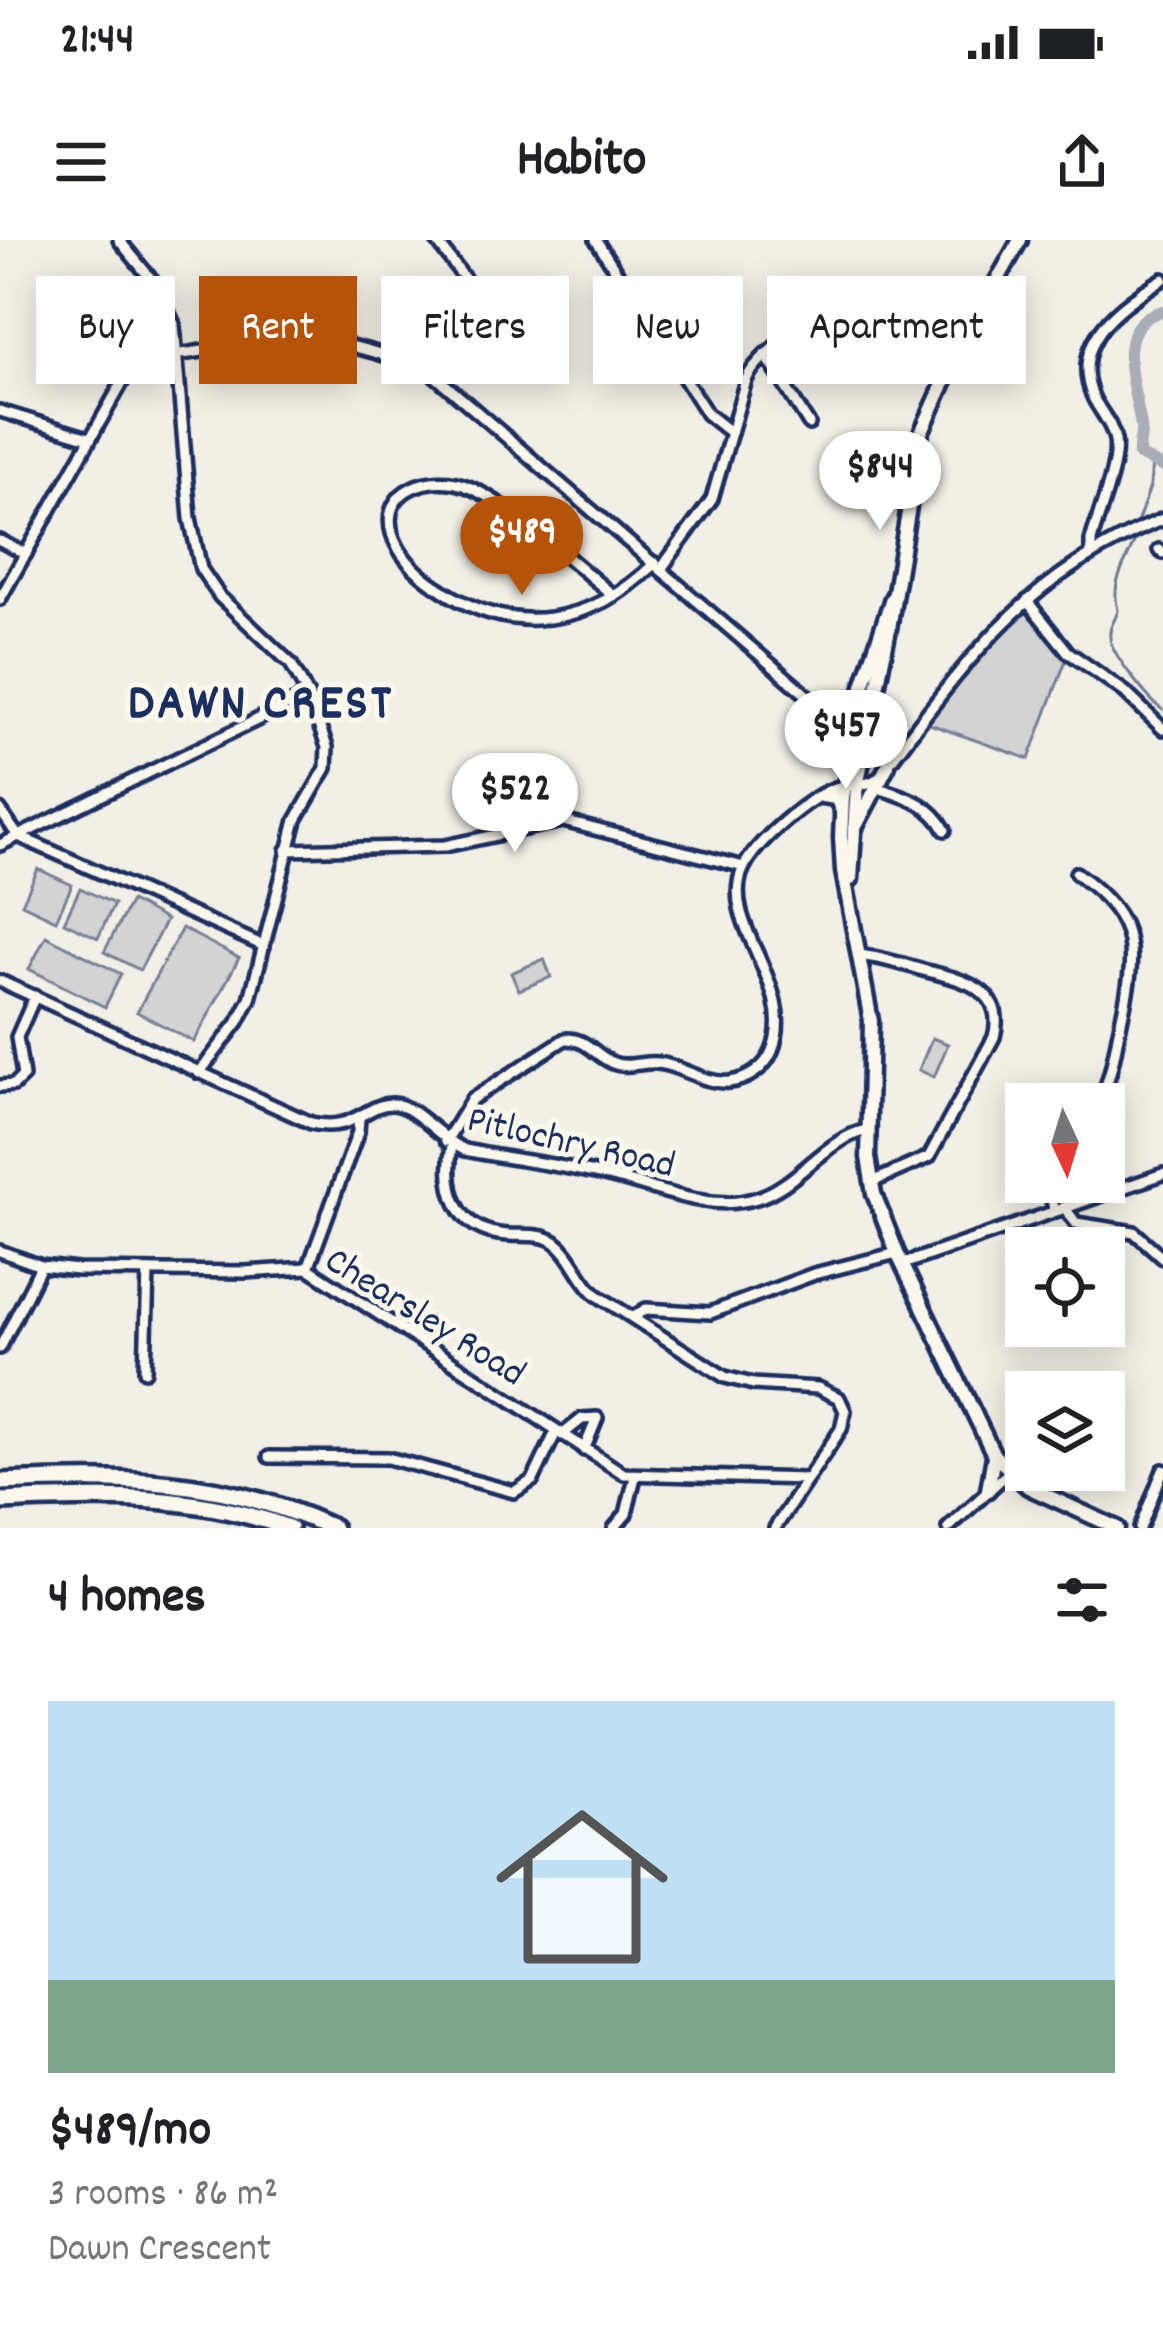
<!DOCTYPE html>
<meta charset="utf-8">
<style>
:root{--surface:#fff;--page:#f2f2f2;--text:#202124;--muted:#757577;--accent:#b45309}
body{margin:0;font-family:Dekko,sans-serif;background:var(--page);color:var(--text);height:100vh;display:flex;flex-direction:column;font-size:45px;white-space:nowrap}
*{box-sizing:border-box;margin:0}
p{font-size:39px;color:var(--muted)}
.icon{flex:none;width:66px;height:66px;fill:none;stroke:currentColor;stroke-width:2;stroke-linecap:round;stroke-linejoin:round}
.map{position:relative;height:1288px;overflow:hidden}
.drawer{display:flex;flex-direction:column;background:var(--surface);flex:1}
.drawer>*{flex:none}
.guide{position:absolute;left:36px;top:36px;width:1092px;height:108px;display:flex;gap:24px}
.needle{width:78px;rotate:176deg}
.tools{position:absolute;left:1005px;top:843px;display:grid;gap:24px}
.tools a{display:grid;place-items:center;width:120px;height:120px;border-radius:0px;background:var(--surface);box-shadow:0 6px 30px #0003;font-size:60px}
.price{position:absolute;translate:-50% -102px;padding:0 27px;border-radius:42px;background:#fff;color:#222;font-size:39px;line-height:78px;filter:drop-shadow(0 3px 6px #0008)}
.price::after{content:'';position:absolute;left:50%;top:72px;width:36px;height:27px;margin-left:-18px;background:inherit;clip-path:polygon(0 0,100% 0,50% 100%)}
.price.on{background:var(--accent);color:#fff}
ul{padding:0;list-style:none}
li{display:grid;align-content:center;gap:24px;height:636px;padding:0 48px}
li span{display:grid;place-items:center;height:372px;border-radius:0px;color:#555}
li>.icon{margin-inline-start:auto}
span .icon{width:216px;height:216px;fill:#fffc;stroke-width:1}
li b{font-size:51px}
h2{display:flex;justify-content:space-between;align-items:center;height:144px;padding:0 48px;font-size:51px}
.chip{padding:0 42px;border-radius:0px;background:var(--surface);box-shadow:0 6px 30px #0003;font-size:42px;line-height:108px}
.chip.on{background:var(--accent);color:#fff}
.status{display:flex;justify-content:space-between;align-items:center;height:84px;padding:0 60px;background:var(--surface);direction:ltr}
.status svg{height:33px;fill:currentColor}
header{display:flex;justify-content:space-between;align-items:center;height:156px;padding:0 48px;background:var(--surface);font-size:54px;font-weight:800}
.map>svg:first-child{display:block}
.green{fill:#d2d3d2;stroke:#768198;stroke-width:3}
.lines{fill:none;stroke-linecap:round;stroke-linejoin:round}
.stream{stroke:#707b93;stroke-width:3}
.river{stroke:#a9adb7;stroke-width:12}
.minor-casing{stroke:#1b2f5e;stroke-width:18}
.major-casing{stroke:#1b2f5e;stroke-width:21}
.highway-casing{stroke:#1b2f5e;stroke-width:24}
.minor{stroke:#fbf7ec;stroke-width:9}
.major{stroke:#fbf7ec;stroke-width:12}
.highway{stroke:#fbf7ec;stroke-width:15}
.labels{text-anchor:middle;stroke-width:10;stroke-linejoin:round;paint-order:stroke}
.street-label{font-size:39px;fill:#1b2f5e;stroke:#fbf7ec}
.district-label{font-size:51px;font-weight:bold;letter-spacing:3px;fill:#1b2f5e;stroke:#fbf7ec}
</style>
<div class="status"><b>21:44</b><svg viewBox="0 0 49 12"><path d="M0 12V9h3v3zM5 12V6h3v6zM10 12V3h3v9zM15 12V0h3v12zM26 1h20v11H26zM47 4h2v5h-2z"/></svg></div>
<header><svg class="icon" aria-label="menu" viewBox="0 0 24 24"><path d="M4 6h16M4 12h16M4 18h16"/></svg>Habito<svg class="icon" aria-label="share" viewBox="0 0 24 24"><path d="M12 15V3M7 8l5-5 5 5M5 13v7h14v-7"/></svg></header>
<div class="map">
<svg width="1163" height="1288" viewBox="0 0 1163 1288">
<rect width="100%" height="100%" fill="#f2efe6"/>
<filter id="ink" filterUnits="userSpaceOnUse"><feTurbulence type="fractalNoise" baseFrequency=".00833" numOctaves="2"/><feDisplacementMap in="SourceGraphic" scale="24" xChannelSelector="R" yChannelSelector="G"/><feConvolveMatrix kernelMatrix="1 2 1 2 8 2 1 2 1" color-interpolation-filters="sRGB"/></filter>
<g filter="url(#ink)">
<!-- green -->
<g class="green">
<polygon points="1027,361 1069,412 1029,519 921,481"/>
<polygon points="38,629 72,645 56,680 22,664"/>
<polygon points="80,648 114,664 98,698 64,682"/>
<polygon points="131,661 166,680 140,730 104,712"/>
<polygon points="182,688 239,718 194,802 137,772"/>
<polygon points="46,696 121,734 105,767 29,729"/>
<polygon points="544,719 551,737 519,750 511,733"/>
<polygon points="932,798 948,804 934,837 919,830"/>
</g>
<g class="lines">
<!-- stream -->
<g class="stream">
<polyline points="1137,283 1150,247 1152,222"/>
<path d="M1135,299c-9,26 -25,42 -17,71 -2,10 -10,17 -8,28 1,15 39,63 53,72"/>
</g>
<!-- river -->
<path class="river" d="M1163,71c-55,12 -26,81 -22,116 1,9 -3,18 -2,28l24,12"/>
<defs>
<g id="minor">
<polyline points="119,0 156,45 174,84 190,278 201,329 220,357 291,424 308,455 327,507 326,528 296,580 250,759 238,782 199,833"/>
<polyline points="436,0 467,42"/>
<polyline points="596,0 707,174 731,193"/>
<polyline points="765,114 809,184"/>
<polyline points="0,171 89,198"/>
<polyline points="0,301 26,314"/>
<polyline points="1159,310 1163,313"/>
<path d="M1091,315v-14c7,-27 28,-75 24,-101 -3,-17 -15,-28 -22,-43 -24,-56 28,-92 70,-118"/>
<path d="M661,329l51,-70 34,-119c14,-32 98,-88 132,-80 29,6 58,31 83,45"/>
<path d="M614,356c-40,-32 -102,-92 -148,-110 -33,-13 -86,2 -74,47 7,24 27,42 47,55 74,51 153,37 216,-25"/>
<path d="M0,359l132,-234c20,-12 42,-9 64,-13 25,-3 49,-15 74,-17 37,-4 132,22 164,40l397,341 27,12"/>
<polyline points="1027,361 1068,412 1125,452 1163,489"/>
<path d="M887,526c86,-114 139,-190 276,-247"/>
<path d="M878,548c27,9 53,15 67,42"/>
<polyline points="0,570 18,596 264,706"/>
<polyline points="0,605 308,455"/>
<polyline points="287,610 445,606 563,581 744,627"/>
<path d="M1076,633c69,50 59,85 43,158 -5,25 -9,51 -21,73"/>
<path d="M858,715c23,2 44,9 65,15 37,9 84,18 71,67l-65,120 -57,25"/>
<path d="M0,741l311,142c44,10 55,-20 82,-19 22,1 48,36 72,46 49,10 99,15 147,27 47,11 97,36 145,21 42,-13 67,-59 110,-68"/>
<polyline points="0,846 14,845 23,836 17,797 35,756"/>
<path d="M446,901l26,-42 93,-60c22,-1 29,16 48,24 14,6 30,-2 45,0 24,3 46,21 71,19 19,-2 36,-14 43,-31 27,-66 -56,-129 -28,-184 12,-25 63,-68 89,-78 15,-6 30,-1 44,-10"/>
<path d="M452,905c-8,44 3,87 56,90 15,1 34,-2 47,7 18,13 24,38 42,53l128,82 28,7 65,4 21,10 6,13 -4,18 -66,99"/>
<polyline points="1048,942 1054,969"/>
<polyline points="1064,967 1076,983 1134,992 1163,1018"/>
<polyline points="0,1011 41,1026 78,1030 245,1032 308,1028 624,1234 807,1239"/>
<polyline points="903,1024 1163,934"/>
<polyline points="308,1028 358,892 359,879"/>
<polyline points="634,1077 646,1069 710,1073 814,1034 897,1013"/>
<polyline points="0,1108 41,1026"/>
<polyline points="145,1131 148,1031"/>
<polyline points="562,1195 582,1179 597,1178 584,1210"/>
<polyline points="269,1217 388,1218 514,1252 533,1240 556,1192"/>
<polyline points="614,1288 626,1274 635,1237"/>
<polyline points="948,1288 1009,1232"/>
<polyline points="1140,1288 1163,1230"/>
</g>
<g id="major">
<polyline points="892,358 863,446 843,557 841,597 843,631 871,781 868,917 874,954 897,1013 994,1215 1028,1247 1117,1288"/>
<polyline points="822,556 836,558 842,571"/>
<polyline points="855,588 888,525"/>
<polyline points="851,639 857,546 889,389 921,193 961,105 1020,0"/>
<polyline points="988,1250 994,1216"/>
</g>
<g id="highway">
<path d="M0,1242c122,-5 220,-6 333,46"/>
<path d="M0,1261c100,-5 194,-8 289,27"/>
</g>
</defs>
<!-- minor casing -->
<use href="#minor" class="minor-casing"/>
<!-- major casing -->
<use href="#major" class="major-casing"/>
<!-- highway casing -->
<use href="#highway" class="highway-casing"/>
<!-- minor -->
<use href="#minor" class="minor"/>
<!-- major -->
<use href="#major" class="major"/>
<!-- highway -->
<use href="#highway" class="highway"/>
</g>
</g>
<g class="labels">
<!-- street labels -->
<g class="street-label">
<text transform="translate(572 899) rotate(13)" y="14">Pitlochry Road</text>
<text transform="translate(427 1074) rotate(32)" y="14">Chearsley Road</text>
</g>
<!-- district labels -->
<g class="district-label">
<text x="261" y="477">DAWN CREST</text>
</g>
</g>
</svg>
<div class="tools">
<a><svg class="needle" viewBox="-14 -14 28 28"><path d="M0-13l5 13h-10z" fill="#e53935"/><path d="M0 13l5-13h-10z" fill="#757577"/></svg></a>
<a><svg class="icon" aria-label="locate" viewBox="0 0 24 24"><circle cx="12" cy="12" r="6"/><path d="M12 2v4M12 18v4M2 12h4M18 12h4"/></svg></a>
<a><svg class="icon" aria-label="layers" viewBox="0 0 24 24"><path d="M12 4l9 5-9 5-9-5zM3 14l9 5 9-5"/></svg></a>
</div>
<b class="price" style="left:880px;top:293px">$844</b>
<b class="price on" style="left:522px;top:358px">$489</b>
<b class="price" style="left:846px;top:552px">$457</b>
<b class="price" style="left:515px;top:615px">$522</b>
<div class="guide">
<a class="chip">Buy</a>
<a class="chip on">Rent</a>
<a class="chip">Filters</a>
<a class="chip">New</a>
<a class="chip">Apartment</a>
</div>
</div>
<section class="drawer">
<h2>4 homes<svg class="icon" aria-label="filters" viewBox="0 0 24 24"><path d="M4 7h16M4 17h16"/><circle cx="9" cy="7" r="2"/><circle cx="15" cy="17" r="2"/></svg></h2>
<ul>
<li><span style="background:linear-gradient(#bfe0f5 75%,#7fa58c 0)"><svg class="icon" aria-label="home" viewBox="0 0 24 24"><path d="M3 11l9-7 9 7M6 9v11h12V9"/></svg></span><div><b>$489/mo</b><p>3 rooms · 86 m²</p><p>Dawn Crescent</p></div></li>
</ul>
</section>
